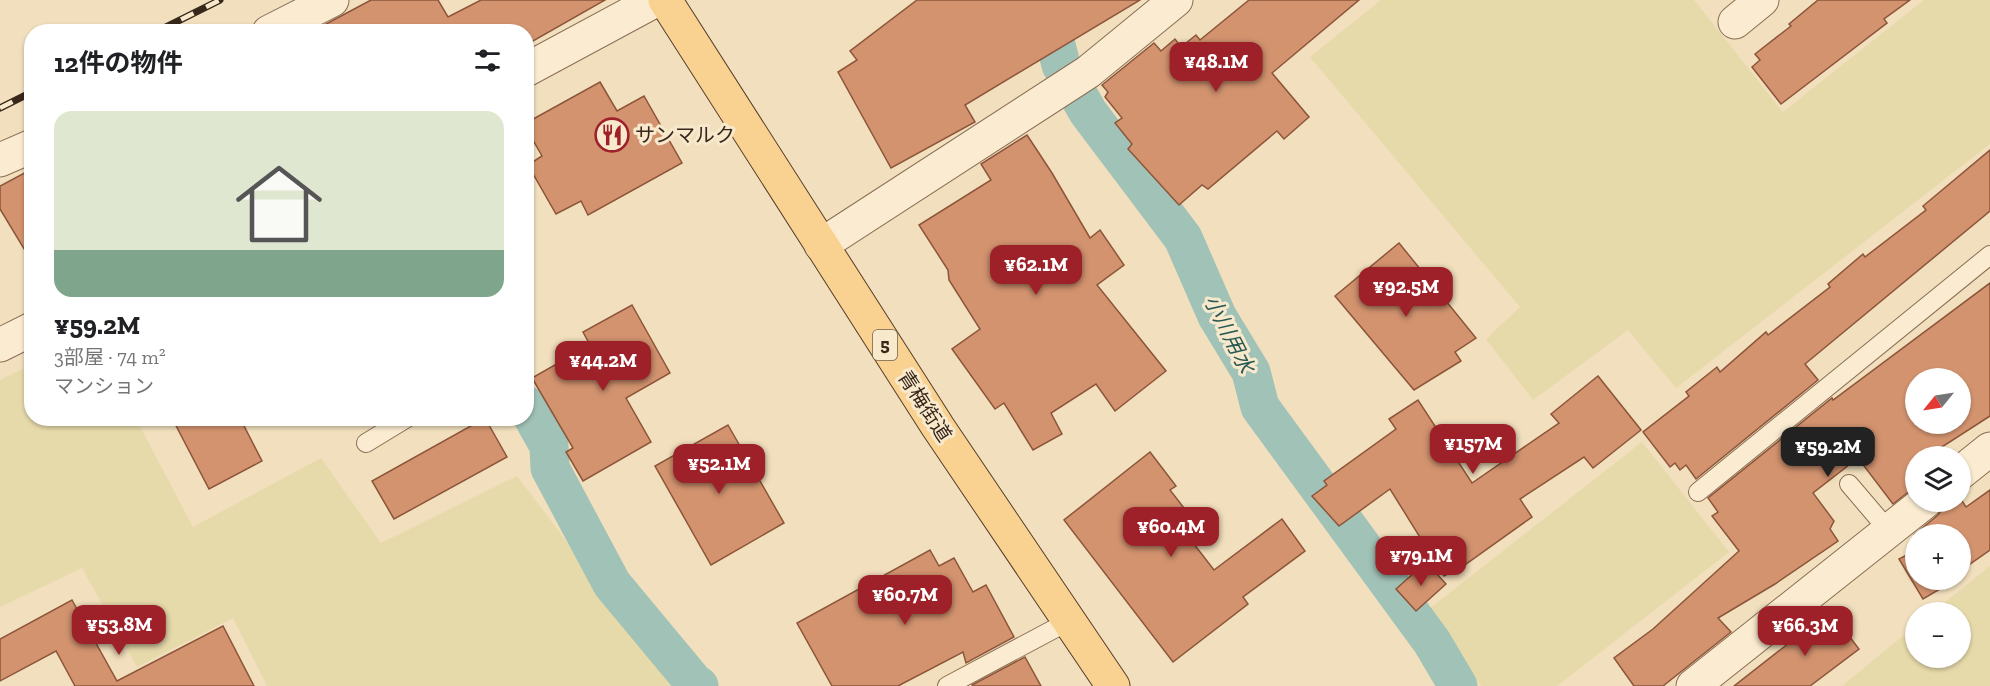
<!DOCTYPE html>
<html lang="ja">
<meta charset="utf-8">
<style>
:root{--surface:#fff;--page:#f6f6f6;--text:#202124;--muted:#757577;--accent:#9e2028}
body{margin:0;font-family:"Zilla Slab","Noto Sans JP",serif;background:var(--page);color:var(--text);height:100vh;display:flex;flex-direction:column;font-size:22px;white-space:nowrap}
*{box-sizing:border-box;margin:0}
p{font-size:20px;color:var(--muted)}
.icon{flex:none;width:33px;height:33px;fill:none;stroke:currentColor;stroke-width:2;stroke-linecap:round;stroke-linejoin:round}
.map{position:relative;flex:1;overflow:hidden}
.sheet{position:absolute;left:24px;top:24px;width:510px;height:402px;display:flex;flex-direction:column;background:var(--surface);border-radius:24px;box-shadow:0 2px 4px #0004}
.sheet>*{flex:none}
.needle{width:39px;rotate:240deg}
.fabs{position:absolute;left:1905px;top:368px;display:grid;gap:12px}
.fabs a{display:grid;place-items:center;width:66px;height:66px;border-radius:50%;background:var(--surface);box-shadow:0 2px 4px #0004;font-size:30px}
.price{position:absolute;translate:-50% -51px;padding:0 14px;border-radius:12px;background:var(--accent);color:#fff;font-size:20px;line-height:39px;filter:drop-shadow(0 2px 3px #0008)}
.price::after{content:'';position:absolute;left:50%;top:36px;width:18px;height:14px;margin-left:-9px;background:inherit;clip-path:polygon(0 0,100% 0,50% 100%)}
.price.on{background:#222;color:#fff}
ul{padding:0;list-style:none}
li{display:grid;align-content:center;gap:12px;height:318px;padding:0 30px}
li span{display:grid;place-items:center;height:186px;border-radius:18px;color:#555}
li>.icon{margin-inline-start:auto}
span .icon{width:108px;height:108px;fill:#fffc;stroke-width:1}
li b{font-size:26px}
h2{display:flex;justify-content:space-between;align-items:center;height:72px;padding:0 30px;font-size:26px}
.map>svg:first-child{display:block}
.farmland{fill:#e7daaa}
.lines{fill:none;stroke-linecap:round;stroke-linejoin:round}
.canal{stroke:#a1c2b7;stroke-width:39}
.building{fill:#d3936f;stroke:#8c5539;stroke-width:1.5;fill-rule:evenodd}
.service-casing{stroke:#8a6e55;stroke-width:20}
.minor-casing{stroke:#8a6e55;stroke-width:35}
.tertiary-casing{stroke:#8a6e55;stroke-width:35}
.primary-casing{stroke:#573d2a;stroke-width:35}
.service{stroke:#fbecd1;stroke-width:18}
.minor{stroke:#fbecd1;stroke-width:33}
.tertiary{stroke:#fbecd1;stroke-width:33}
.primary{stroke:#f9d291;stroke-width:33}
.rail-casing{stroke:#38271b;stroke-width:7}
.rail{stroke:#f8e9cd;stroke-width:4.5;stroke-dasharray:14;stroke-linecap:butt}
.labels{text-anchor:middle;stroke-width:6;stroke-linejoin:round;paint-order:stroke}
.shield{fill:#f8e9cd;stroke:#726150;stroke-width:1.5}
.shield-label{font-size:18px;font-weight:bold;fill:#38271b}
.poi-label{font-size:20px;fill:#38271b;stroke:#f8e9cd;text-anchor:start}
.street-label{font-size:20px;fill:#38271b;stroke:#f8e9cd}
.water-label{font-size:21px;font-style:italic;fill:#295a54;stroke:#f8e9cd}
</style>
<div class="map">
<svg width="1990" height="686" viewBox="0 0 1990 686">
<rect width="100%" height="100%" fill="#f1dfbd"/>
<!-- farmland -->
<g class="farmland">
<polygon points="1381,0 1694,0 1783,112 1924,0 1990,0 1990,144 1676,388 1628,330 1533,400 1486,339 1520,307 1310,57"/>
<polygon points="31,365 32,418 136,419 193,527 321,458 381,543 517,476 676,686 267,686 233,618 137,667 82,568 0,607 0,380"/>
<polygon points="1642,442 1729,552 1557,686 1481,686 1429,609"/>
<polygon points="1990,566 1990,686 1842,686 1915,626 1916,657 1960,657 1960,612 1933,612"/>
</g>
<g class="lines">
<!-- canal -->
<g class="canal">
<polyline points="1042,0 1052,29 1061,65 1088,112 1183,238 1217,316 1251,372 1260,407 1432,642 1458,686"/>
<polyline points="526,405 549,446 550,468 612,584 696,685 699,686"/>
</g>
</g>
<!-- building -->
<g class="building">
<polygon points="371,0 438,0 448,17 481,0 605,0 526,45 526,32 311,32"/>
<polygon points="917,0 1140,0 965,105 975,122 891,168 838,72 857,60 850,51"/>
<polygon points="1249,0 1359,0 1272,73 1309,117 1284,139 1277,131 1208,189 1202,185 1179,205 1128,149 1132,144 1115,123 1122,118 1105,97 1108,92 1102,85 1154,43 1161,51 1175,39 1181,47 1196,35 1200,40"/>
<polygon points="1818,0 1910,0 1884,19 1887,23 1781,104 1752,67 1760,60 1755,54 1791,26 1789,24"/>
<polygon points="600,82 617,111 644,96 682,163 588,215 581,201 556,214 528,165 542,156 526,128 526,123"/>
<polygon points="1027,135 1052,173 1090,238 1100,230 1124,265 1097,285 1166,371 1115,411 1096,384 1051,413 1062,434 1033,450 1004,403 995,409 952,349 980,329 949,280 948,270 919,225 991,180 981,164"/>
<polygon points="1990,150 1990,211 1805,364 1818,380 1696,479 1686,465 1680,470 1675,463 1670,467 1643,432 1689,396 1686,392 1717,367 1720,372 1766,332 1768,335 1830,287 1828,284 1863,254 1865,257 1926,210 1923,206"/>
<polygon points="32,169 32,262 0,209 0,186"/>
<polygon points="1399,243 1476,338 1455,352 1461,361 1414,390 1335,296"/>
<path d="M1990,283v133l-56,36 2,4h-20v30l-23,18 -35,-46 -45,35 21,28 -4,8 8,12 -63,43 -57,34 13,14 -68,54h-29l-20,-28 39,-29 86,-78 -27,-35 6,-4 -10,-14 124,-100 1,2zM1916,378h44v45h-44z"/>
<polygon points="632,305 670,373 626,398 651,442 583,481 566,452 573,448 532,378 590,345 583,332"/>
<polygon points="1598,376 1641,430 1593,468 1584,457 1520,499 1532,517 1466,564 1444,576 1390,489 1339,526 1312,496 1327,485 1324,481 1396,429 1389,419 1418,400 1472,483 1559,423 1551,414"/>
<polygon points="172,418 240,418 262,461 209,489"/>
<polygon points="485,418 507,457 394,519 372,481"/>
<polygon points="728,425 784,523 711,565 655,466"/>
<polygon points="1150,452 1176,486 1170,490 1191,517 1180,526 1214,570 1282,519 1305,551 1243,597 1248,604 1173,662 1064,520"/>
<polygon points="1990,490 1990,550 1960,571 1960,534 1915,534 1938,515 1943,508 1944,501 1960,501 1960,498 1966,507"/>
<polygon points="930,550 939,566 954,558 973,592 986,585 1014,637 966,663 963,652 898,686 832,686 797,623"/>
<polygon points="1916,550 1916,579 1950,579 1946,582 1947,585 1923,599 1899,559"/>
<polygon points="1426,562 1446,584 1416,611 1396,589"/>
<polygon points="72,600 117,681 223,626 254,686 75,686 56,651 0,681 0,639"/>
<polygon points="1830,611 1859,649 1810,686 1734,686"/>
<polygon points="1025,657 1041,686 973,686 972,685"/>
</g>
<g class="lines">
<defs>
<g id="service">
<polyline points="366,443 407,418"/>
<polyline points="1849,484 1889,531"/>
<polyline points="1698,492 1990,255"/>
<polyline points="947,686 1069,621"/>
</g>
<g id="minor">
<polyline points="1735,22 1762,0"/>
<polyline points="269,32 332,0"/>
<polyline points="0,160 32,146"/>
<polyline points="821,245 1088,72 1176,0"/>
<polyline points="1960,473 1990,449"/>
<polyline points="1693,686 1926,501"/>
</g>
<g id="tertiary">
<polyline points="526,70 656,0"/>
<polyline points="0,345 32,329"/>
</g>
<polyline id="primary" points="665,0 938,427 1113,686"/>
</defs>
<!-- service casing -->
<use href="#service" class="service-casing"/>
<!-- minor casing -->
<use href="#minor" class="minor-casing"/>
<!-- tertiary casing -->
<use href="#tertiary" class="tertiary-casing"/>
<!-- primary casing -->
<use href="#primary" class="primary-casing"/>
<!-- service -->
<use href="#service" class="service"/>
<!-- minor -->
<use href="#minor" class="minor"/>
<!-- tertiary -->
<use href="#tertiary" class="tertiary"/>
<!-- primary -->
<use href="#primary" class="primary"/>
<defs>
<g id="rail">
<polyline points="156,32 220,0"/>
<polyline points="0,108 32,92"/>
</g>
</defs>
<!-- rail casing -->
<use href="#rail" class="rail-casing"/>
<!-- rail -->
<use href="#rail" class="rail"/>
</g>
<!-- icons -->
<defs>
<symbol id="restaurant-ring" viewBox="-11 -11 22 22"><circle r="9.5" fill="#f8e9cd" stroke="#9e2028" stroke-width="1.5"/><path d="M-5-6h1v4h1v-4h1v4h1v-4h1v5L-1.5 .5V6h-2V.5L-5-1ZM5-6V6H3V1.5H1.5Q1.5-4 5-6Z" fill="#9e2028"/></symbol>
</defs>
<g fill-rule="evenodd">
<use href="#restaurant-ring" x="593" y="116" width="38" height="38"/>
</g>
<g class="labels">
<!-- shield labels -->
<rect class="shield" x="873" y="330" width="24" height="30" rx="4.5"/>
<g class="shield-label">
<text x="885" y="351">5</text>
</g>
<!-- poi labels -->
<g class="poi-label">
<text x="635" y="142">サンマルク</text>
</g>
<!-- street labels -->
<g class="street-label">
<text transform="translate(925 406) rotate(57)" y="7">青梅街道</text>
</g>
<!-- water labels -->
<g class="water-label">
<text transform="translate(1229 334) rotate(63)" y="7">小川用水</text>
</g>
</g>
</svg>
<div class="fabs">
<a><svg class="needle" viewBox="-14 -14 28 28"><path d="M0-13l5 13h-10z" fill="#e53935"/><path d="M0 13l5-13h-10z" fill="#757577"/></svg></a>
<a><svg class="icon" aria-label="layers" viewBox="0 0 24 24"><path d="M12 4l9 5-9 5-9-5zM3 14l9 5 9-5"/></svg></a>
<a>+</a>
<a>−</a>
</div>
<b class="price" style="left:1216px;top:93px">¥48.1M</b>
<b class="price" style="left:1036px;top:296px">¥62.1M</b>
<b class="price" style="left:1406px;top:318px">¥92.5M</b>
<b class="price" style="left:603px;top:392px">¥44.2M</b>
<b class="price" style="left:1473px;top:475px">¥157M</b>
<b class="price on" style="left:1828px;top:478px">¥59.2M</b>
<b class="price" style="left:719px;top:495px">¥52.1M</b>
<b class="price" style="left:1171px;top:558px">¥60.4M</b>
<b class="price" style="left:1421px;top:587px">¥79.1M</b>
<b class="price" style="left:905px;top:626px">¥60.7M</b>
<b class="price" style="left:119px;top:656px">¥53.8M</b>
<b class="price" style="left:1805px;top:657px">¥66.3M</b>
<section class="sheet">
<h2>12件の物件<svg class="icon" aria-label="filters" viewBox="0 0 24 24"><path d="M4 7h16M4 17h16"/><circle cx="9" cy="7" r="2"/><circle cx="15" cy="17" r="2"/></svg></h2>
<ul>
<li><span style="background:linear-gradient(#dfe7d0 75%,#7fa58c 0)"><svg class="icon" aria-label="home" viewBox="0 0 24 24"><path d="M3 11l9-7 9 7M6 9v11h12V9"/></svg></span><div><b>¥59.2M</b><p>3部屋 · 74 m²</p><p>マンション</p></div></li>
</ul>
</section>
</div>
